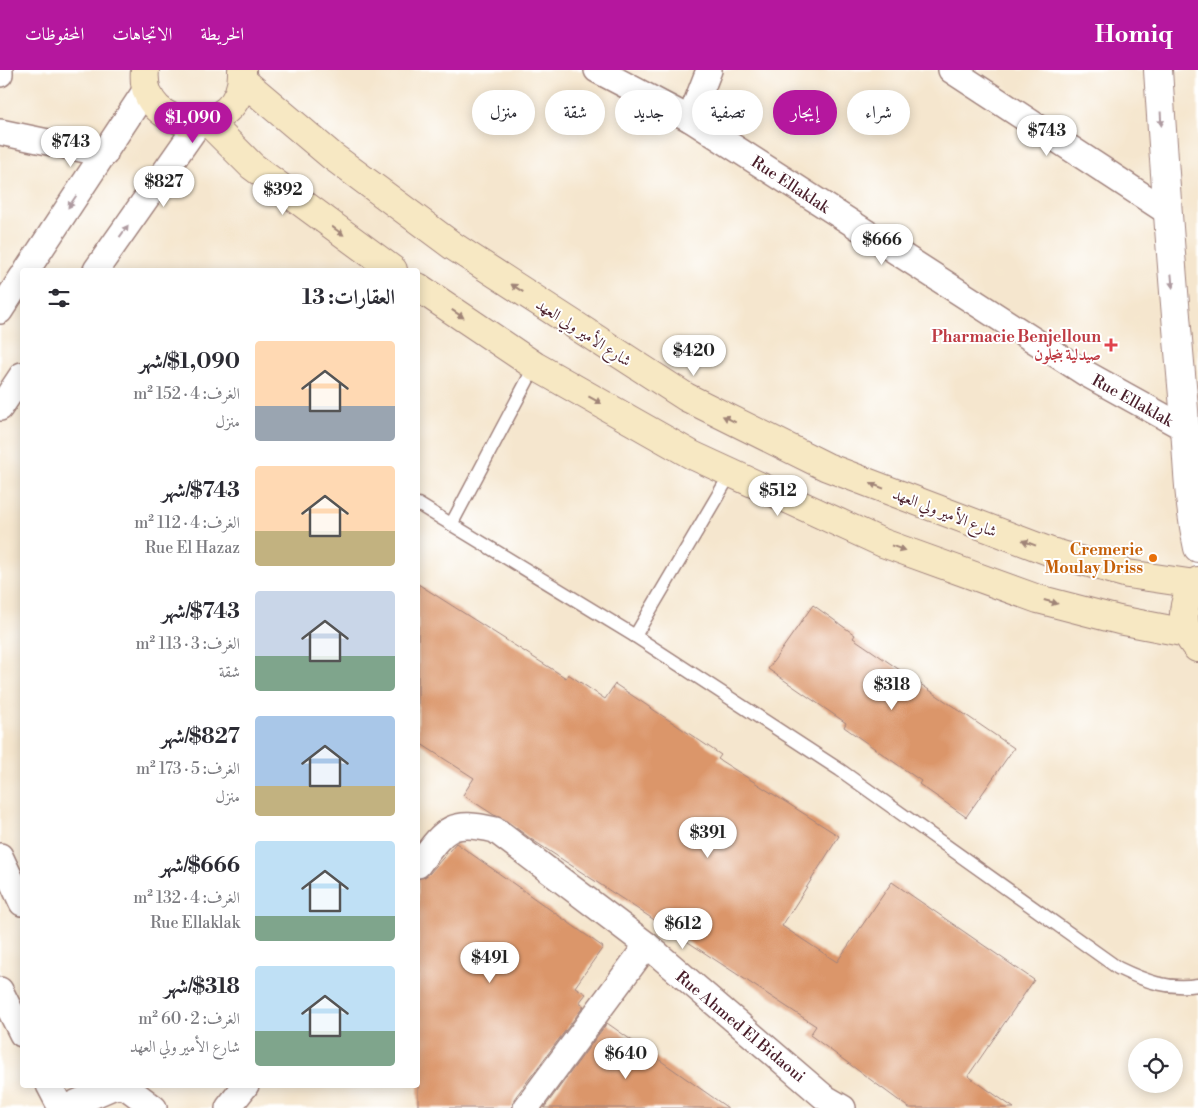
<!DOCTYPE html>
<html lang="ar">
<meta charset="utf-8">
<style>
:root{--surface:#fff;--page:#f7f7f7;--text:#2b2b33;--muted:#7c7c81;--accent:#b5179e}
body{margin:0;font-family:"Libre Bodoni",Amiri,serif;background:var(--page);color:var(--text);direction:rtl;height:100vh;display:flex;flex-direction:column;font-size:19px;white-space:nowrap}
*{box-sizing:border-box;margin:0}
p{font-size:16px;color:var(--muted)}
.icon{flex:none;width:28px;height:28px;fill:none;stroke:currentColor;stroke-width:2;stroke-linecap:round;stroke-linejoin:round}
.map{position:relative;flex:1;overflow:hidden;direction:ltr}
.drawer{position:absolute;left:20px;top:198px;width:400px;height:820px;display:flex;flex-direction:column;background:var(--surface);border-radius:5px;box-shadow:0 2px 12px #0003;direction:rtl}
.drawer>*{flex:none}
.top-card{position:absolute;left:435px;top:20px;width:475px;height:45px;direction:rtl;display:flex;gap:10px}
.tools{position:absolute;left:1128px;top:968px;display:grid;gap:10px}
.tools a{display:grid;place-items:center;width:55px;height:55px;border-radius:50%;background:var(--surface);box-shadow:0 2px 12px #0003;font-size:25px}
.price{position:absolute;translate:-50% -42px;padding:0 11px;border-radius:18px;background:#fff;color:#222;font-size:16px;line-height:32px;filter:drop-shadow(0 1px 2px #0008)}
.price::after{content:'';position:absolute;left:50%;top:30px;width:15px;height:11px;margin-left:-8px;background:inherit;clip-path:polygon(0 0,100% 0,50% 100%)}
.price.current{background:var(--accent);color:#fff}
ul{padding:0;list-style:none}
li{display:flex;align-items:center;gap:15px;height:125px;padding:0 25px}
li span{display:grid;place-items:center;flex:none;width:140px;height:100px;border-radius:5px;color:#555}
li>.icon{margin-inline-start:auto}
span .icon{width:60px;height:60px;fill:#fffc;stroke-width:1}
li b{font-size:21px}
h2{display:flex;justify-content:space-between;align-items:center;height:60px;padding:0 25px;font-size:21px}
.tag{padding:0 18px;border-radius:22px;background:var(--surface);box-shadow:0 2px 12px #0003;font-size:18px;line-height:45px}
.tag.current{background:var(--accent);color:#fff}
header{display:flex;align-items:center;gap:30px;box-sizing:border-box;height:70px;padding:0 25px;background:var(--accent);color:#fff}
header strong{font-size:24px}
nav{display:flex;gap:28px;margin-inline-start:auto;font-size:18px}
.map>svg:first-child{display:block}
.building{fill:#db966a}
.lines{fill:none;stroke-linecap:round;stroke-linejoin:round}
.service-casing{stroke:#a0827c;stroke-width:15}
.minor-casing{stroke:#a0827c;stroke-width:28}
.tertiary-casing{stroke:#a0827c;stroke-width:30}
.secondary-casing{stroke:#a0827c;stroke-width:30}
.service{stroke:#fff;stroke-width:12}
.minor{stroke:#fff;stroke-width:25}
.tertiary{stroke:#fff;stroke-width:28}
.secondary{stroke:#f7e8c3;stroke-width:28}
.oneway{fill:#ae9aa0}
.oneway2{fill:#a08477}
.health-dot{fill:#e0444e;stroke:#fff;stroke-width:2}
.food-dot{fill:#e8710a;stroke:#fff;stroke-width:2}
.labels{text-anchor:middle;stroke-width:4;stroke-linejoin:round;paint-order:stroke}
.street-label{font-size:16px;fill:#4a1f2b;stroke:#fff}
.health-label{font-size:16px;font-weight:bold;fill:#be3a42;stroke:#fff;text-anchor:end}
.food-label{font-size:16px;font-weight:bold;fill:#c56008;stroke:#fff;text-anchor:end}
</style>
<header>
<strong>Homiq</strong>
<nav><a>الخريطة</a><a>الاتجاهات</a><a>المحفوظات</a></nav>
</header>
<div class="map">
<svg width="1198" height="1038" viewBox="0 0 1198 1038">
<rect width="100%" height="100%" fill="#fff"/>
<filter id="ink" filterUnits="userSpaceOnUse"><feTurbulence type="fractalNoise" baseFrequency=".02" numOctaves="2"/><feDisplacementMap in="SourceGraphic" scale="10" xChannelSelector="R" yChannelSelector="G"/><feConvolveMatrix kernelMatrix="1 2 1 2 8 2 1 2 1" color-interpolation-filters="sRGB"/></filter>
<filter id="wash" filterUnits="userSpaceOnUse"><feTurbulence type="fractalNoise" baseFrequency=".0096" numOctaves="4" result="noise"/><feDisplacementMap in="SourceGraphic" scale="20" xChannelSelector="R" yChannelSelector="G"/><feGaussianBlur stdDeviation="1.12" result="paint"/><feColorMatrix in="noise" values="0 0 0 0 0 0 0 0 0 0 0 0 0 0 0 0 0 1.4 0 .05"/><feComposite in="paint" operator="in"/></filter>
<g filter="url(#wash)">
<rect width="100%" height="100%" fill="#f5e6ce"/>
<g id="blocks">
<!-- building -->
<g class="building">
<polygon points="418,514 566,608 568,604 605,629 615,614 721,685 718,689 839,766 782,856 837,892 892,812 1034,910 968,1006 1014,1038 909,1038 810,965 816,956 531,769 504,749 494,745 463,725 474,708 418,672"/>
<polygon points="813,535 855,565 853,568 1014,678 966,747 919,714 921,711 844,657 846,653 768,599"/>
<polygon points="456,773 603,877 575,917 586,924 579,933 584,936 514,1029 512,1038 418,1038 418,809 429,804"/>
<polygon points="607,953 728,1038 544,1038"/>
</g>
</g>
</g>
<g filter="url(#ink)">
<use href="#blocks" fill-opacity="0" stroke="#a0827c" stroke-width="1"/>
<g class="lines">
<defs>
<g id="service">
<path d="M418,434l217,132 205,134 278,198c27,13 50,22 80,17"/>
<polyline points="452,453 535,296"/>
<polyline points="635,566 731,403"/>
</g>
<g id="minor">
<polyline points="597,0 690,49 1085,303 1186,359"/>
<polyline points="951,0 1166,141"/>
<polyline points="0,4 0,0"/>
<polyline points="690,49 709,0"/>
<polyline points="0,62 105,84"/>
<polyline points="27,200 147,18"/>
<polyline points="96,200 199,53"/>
<polyline points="0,241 22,207"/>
<polyline points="0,338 22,305"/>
<polyline points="0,786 22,833"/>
<path d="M418,795c27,-36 32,-46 77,-35l152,115 177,152 19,11"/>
<polyline points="0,920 22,964"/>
<polyline points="49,1015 61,1038"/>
<polyline points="64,1038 115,1016 126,1017 154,1038"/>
<polyline points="228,1038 246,1015"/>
<polyline points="526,1038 647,875"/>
</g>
<path id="tertiary" d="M1158,0c7,109 15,217 25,326 4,51 4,102 15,152"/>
<g id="secondary">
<path d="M145,0c-7,66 100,72 97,0"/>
<polyline points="242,10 332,86 453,176 686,327 827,397 1051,482 1128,504 1195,514"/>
<polyline points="207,51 252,96 393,200"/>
<polyline points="418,217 535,296 692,385 883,473 1038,529 1119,550 1187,563"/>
<path d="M1197,578c-18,-20 -17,-48 1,-67"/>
</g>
</defs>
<!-- service casing -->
<use href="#service" class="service-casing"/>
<!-- minor casing -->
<use href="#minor" class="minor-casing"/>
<!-- tertiary casing -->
<use href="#tertiary" class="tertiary-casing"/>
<!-- secondary casing -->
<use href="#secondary" class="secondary-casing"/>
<!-- service -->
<use href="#service" class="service"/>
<!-- minor -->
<use href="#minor" class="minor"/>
<!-- tertiary -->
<use href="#tertiary" class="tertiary"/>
<!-- secondary -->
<use href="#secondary" class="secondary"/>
</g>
<!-- one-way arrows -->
<defs><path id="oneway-solid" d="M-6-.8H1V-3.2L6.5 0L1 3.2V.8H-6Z" transform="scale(1.25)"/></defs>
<g class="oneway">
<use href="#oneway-solid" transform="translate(1161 49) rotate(87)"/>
<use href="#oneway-solid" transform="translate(72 132) rotate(124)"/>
<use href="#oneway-solid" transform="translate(124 161) rotate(-54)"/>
<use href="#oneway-solid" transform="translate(1172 211) rotate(85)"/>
</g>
<g class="oneway2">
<use href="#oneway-solid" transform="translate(338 161) rotate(36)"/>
<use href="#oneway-solid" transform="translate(517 218) rotate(-147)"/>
<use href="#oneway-solid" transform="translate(458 244) rotate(34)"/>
<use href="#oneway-solid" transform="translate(595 330) rotate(29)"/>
<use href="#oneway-solid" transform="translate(729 349) rotate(-154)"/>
<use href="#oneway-solid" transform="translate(877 416) rotate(-159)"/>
<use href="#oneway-solid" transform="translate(1029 473) rotate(-159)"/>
<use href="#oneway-solid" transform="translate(898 478) rotate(20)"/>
<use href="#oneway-solid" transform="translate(1051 532) rotate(15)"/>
</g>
</g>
<!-- markers -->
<path class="health-dot" d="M1108.5 267.5h5v5h5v5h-5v5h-5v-5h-5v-5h5z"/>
<circle class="food-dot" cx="1153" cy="488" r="5"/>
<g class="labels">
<!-- street labels -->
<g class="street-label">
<text transform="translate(791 114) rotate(33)" y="6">Rue Ellaklak</text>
<text transform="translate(584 262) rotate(33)" y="6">شارع الأمير ولي العهد</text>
<text transform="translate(1133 330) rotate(29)" y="6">Rue Ellaklak</text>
<text transform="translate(945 442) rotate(21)" y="6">شارع الأمير ولي العهد</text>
<text transform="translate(741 956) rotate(40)" y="6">Rue Ahmed El Bidaoui</text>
</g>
<!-- health labels -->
<g class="health-label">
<text x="1101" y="272">Pharmacie Benjelloun<tspan x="1101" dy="18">صيدلية بنجلون</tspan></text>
</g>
<!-- food labels -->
<g class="food-label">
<text x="1143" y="485">Cremerie<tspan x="1143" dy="18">Moulay Driss</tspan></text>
</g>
</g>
</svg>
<div class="tools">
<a><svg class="icon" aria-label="locate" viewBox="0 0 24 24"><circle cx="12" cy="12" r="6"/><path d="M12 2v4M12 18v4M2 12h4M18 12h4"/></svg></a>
</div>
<b class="price current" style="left:193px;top:74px">$1,090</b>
<b class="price" style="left:1047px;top:87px">$743</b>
<b class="price" style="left:71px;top:98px">$743</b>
<b class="price" style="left:164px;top:138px">$827</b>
<b class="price" style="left:283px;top:146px">$392</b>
<b class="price" style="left:882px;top:196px">$666</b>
<b class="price" style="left:694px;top:307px">$420</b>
<b class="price" style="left:778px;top:447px">$512</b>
<b class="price" style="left:892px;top:641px">$318</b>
<b class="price" style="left:708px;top:789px">$391</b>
<b class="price" style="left:683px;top:880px">$612</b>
<b class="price" style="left:490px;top:914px">$491</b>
<b class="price" style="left:626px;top:1010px">$640</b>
<div class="top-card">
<a class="tag">شراء</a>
<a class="tag current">إيجار</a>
<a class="tag">تصفية</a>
<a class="tag">جديد</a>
<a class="tag">شقة</a>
<a class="tag">منزل</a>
</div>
<section class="drawer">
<h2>العقارات: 13<svg class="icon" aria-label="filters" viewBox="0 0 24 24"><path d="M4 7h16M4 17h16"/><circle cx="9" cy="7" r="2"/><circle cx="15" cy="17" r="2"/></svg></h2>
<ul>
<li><span style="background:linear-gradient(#ffd9b3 65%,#9aa5b1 0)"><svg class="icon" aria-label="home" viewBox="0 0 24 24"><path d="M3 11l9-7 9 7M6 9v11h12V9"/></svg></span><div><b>$1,090/شهر</b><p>الغرف: 4 · 152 m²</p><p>منزل</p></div></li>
<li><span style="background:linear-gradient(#ffd9b3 65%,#c2b280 0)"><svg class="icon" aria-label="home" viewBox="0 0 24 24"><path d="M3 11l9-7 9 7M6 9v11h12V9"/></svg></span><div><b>$743/شهر</b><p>الغرف: 4 · 112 m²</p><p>Rue El Hazaz</p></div></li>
<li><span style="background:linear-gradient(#c9d6e8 65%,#7fa58c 0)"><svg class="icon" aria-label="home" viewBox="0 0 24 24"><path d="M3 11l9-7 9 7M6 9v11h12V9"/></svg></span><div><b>$743/شهر</b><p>الغرف: 3 · 113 m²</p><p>شقة</p></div></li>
<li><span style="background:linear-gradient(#a9c7e8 70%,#c2b280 0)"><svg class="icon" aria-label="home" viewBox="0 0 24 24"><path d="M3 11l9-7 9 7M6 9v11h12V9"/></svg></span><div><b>$827/شهر</b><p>الغرف: 5 · 173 m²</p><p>منزل</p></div></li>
<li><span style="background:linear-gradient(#bfe0f5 75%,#7fa58c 0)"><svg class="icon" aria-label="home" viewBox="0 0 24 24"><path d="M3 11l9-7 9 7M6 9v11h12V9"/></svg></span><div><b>$666/شهر</b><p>الغرف: 4 · 132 m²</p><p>Rue Ellaklak</p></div></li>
<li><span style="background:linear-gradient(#bfe0f5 65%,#7fa58c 0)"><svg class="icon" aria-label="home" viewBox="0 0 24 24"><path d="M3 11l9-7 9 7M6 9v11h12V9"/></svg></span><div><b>$318/شهر</b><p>الغرف: 2 · 60 m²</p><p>شارع الأمير ولي العهد</p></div></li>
</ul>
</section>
</div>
